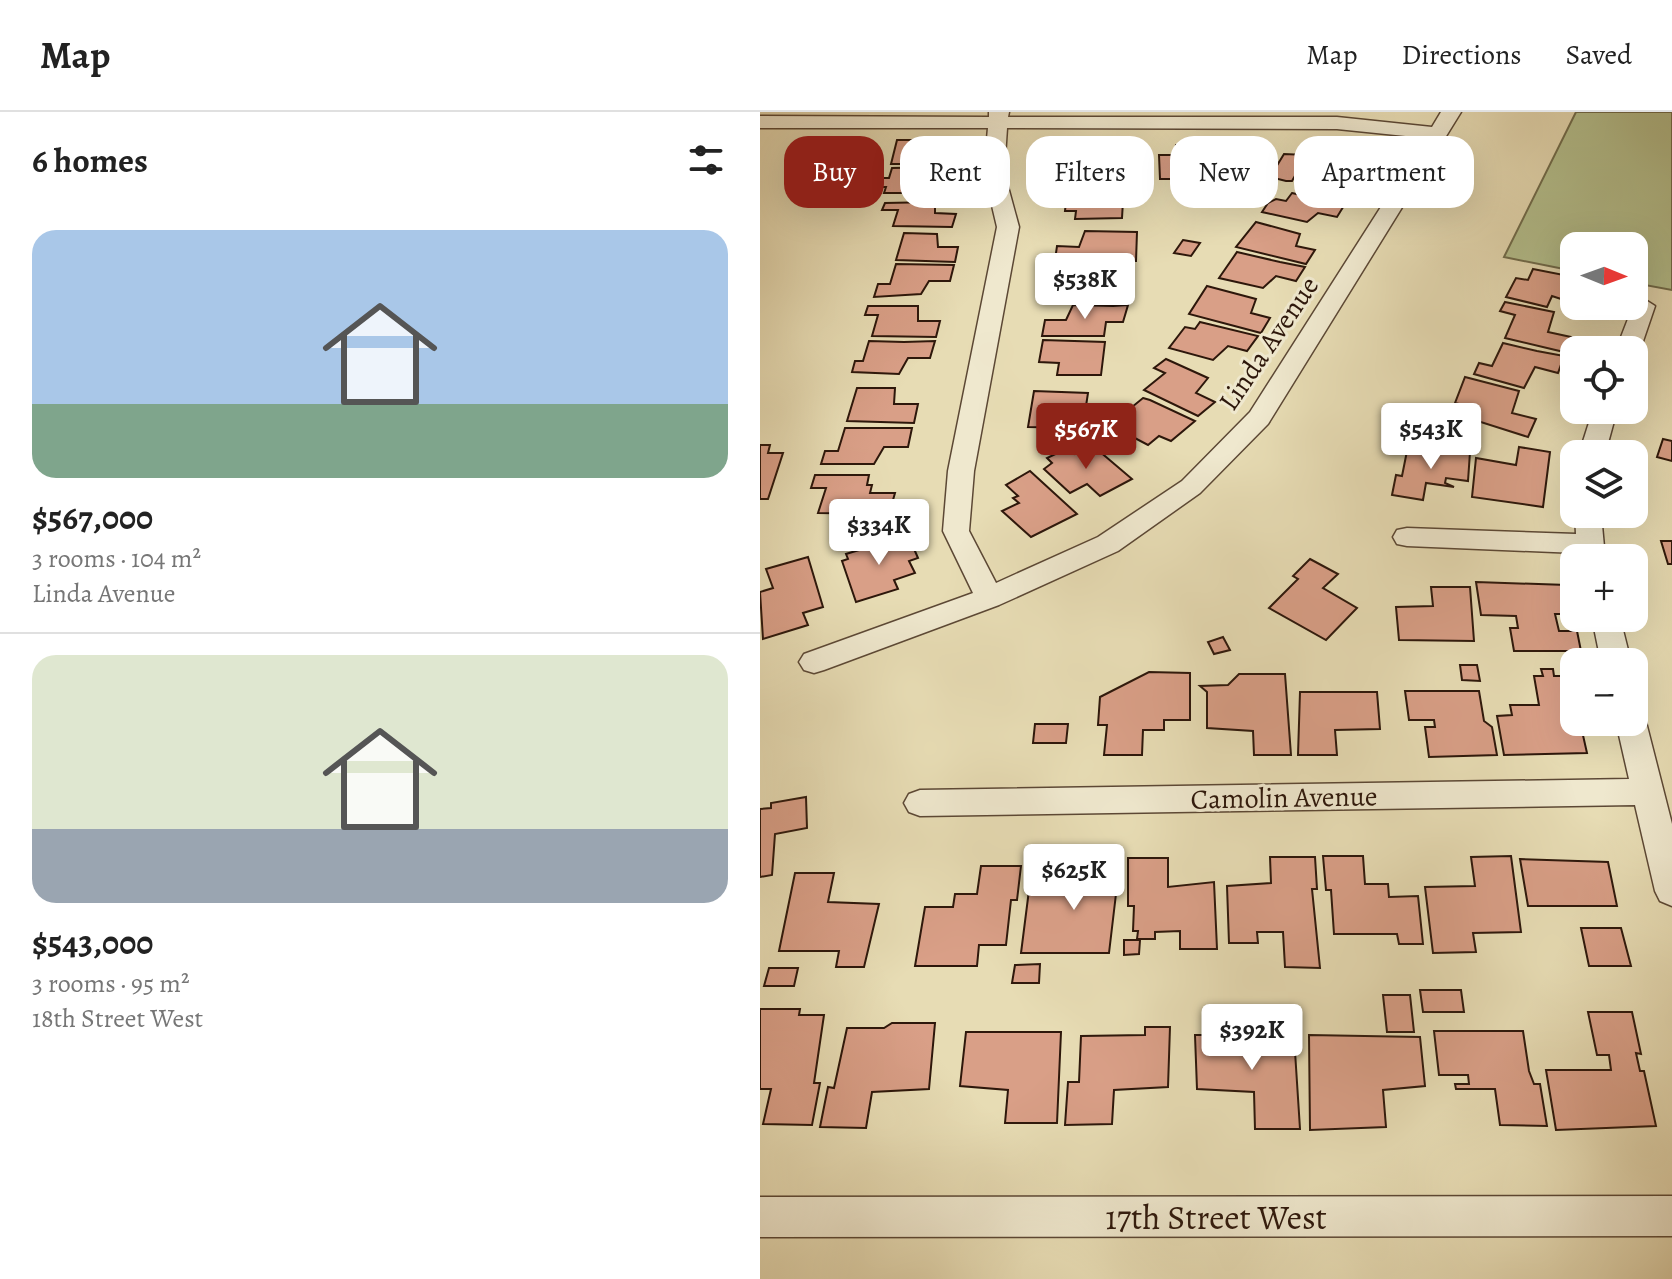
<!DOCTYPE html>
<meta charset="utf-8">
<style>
:root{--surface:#fff;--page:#f2f2f2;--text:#222;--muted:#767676;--line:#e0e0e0;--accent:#8f2418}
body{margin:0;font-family:Alegreya,serif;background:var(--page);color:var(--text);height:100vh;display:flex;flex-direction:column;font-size:30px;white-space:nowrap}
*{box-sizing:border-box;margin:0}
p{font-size:26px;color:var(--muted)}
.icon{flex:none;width:44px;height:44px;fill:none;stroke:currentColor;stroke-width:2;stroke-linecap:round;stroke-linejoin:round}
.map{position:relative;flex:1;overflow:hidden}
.side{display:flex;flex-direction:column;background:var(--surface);width:760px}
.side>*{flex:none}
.guide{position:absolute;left:24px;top:24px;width:760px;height:72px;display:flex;gap:16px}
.needle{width:52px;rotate:91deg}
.buttons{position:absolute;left:800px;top:120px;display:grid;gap:16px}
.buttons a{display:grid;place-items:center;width:88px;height:88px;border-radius:16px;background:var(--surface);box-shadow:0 8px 32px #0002;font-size:40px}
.price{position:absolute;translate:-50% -68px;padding:0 18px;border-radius:8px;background:#fff;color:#222;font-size:26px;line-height:52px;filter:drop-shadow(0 2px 4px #0008)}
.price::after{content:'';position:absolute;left:50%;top:48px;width:24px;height:18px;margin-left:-12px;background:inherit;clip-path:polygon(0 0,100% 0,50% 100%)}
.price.on{background:var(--accent);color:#fff}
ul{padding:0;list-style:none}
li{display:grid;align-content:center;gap:16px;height:424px;padding:0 32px}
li+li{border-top:2px solid var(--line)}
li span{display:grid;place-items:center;height:248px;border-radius:24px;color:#555}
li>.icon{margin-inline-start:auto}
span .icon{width:144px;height:144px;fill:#fffc;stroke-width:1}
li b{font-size:34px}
h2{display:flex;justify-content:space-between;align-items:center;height:96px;padding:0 32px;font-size:34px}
.tag{padding:0 28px;border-radius:24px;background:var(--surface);box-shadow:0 8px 32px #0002;font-size:28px;line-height:72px}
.tag.on{background:var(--accent);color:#fff}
header{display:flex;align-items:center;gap:48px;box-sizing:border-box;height:112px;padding:0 40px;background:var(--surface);border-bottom:2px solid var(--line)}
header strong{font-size:38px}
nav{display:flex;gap:44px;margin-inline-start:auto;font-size:28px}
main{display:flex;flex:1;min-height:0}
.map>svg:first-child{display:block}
.green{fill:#b4c08e;stroke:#706c4c;stroke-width:2}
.building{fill:#d99f87;stroke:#2d170b;stroke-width:2}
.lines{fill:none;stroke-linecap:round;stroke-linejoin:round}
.minor-casing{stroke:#5c4835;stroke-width:3}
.minor{fill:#efe8ce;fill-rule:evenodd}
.labels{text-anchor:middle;stroke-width:6;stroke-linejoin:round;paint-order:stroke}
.street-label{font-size:28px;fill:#2d170b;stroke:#efe8ce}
.near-street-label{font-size:34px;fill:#2d170b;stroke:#efe8ce}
</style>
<header>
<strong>Map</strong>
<nav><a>Map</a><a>Directions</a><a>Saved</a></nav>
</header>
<main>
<section class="side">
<h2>6 homes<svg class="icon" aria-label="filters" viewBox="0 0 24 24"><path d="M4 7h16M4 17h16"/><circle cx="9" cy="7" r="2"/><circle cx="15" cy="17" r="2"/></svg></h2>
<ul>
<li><span style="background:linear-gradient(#a9c7e8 70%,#7fa58c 0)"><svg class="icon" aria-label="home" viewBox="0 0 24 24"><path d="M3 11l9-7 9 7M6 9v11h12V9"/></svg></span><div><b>$567,000</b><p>3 rooms · 104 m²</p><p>Linda Avenue</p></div></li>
<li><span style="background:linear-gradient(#dfe7d0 70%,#9aa5b1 0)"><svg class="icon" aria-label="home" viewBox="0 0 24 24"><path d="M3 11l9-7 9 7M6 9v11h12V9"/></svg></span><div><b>$543,000</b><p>3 rooms · 95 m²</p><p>18th Street West</p></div></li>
</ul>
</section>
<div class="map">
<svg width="912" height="1167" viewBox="0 0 912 1167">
<rect width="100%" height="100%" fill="#e7dcb4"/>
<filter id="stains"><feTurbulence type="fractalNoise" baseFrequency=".0025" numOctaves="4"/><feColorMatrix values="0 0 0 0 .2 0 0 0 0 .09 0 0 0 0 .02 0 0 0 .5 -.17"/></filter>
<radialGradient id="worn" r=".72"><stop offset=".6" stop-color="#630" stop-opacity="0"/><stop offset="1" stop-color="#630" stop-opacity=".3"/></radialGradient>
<!-- green -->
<polygon class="green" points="816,0 912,0 912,178 874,171 874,134 814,134 814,159 744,145"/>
<!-- building -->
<g class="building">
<polygon points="137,28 172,28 169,36 187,36 183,52 131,52"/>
<polygon points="81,32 104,32 90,66 79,66 81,60 73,60 71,66 48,66 57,44 78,42"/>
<polygon points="482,32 512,35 499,68 450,67 462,39 479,41"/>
<polygon points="309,33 331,33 328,64 278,64 281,45 308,43"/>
<polygon points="338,33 361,33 360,43 380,45 376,68 336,67"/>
<polygon points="416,33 446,33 444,67 400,67 399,43 415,43"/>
<polygon points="551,34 573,38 556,65 536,62 532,69 526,69 510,65 524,42 546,43"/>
<polygon points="582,35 611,41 608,47 622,50 611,66 602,64 599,68 574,63 576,59 572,58 580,48 574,47"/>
<polygon points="185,55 181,72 162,72 160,81 124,81 126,75 112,75 114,66 129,66 132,56"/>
<polygon points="566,76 594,82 590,88 562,82"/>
<polygon points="446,80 463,83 458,91 440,88"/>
<polygon points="307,81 353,82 353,89 363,89 362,106 315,107 316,99 305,99"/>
<polygon points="532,81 558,87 585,92 577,105 558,101 547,110 502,100 508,91 516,87 526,89"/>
<polygon points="175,90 175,101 196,102 192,115 133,114 138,98 122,98 125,91"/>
<polygon points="496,110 540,122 536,134 555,138 546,152 476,135"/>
<polygon points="325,119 377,120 376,149 295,148 297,134 319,135"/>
<polygon points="144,121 177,122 178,135 198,135 195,150 136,148"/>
<polygon points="423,128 440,131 431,144 414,141"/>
<polygon points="477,140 520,150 545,155 536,169 516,164 503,176 459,166"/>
<polygon points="136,152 194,153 190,169 169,169 161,182 114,185 118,172 130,172"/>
<polygon points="294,152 355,154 352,182 314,182 313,167 292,167"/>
<polygon points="773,157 814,165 814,180 805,178 801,187 792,184 787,195 746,185 756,166 768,168"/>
<polygon points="447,174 496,187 491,201 510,206 501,221 429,202"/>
<polygon points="745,190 794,200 788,220 811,225 804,240 745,226 755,203 740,199"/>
<polygon points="313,193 353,194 368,193 363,210 346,210 344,224 282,224 285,208 306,208"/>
<polygon points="108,194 158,194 158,209 180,209 176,225 112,224 118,203 105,203"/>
<polygon points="440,210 498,224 487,239 468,234 453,248 409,236 425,215 435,217"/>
<polygon points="283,228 345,230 341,263 297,263 299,251 279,250"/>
<polygon points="109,229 144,230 175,229 170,246 148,246 139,262 92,260 95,249 103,249"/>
<polygon points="743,231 777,239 804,244 798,261 775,255 764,276 714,262 719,251 732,254"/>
<polygon points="406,247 448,266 436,281 455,290 438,304 384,278 405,261 394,256"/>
<polygon points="705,265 759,279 752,301 776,307 768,325 708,306 714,296 695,291"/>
<polygon points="97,276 135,276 134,292 158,292 154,311 87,309"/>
<polygon points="274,279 328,281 326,294 336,294 335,308 325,308 324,316 268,315"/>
<polygon points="383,286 390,288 435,309 411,329 399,324 388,333 350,313"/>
<polygon points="85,316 152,316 148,335 124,335 114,352 61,352 65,339 78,339"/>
<polygon points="903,327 912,329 912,349 897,345"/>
<polygon points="0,333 10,333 8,341 23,341 8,387 0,387"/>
<polygon points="332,333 372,367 340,384 327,372 310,381 284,357 292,351 287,346 308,336 315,342"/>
<polygon points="675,335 710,340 708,369 686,366 685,371 694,375 666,371 663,388 632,383 636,363 642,364 647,339 674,343"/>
<polygon points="759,335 790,340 783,395 712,385 716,346 756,353"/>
<polygon points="270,359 317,402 271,425 242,399 259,391 253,386 258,384 246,373"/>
<polygon points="55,363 109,363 107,373 112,373 110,381 135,381 129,402 58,401 66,376 51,376"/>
<polygon points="148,423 158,446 149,449 155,461 134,468 138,477 96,490 82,449 88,447 86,442"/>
<polygon points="901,429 912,429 912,452 908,452"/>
<polygon points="48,445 63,495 43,501 48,513 3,527 0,480 13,476 6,457"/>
<polygon points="550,447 578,462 563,476 597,496 566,528 509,496 538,467 533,464"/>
<polygon points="716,470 807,473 813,502 795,502 799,519 817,519 821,539 754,539 750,516 758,516 756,504 721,503"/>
<polygon points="671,475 710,475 714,529 639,528 636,495 673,494"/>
<polygon points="463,525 470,538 454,542 448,530"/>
<polygon points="700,553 717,553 720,569 702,568"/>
<polygon points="781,557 793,557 794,564 810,564 814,610 820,610 827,641 744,643 737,604 752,603 750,593 779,593 774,564 783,564"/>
<polygon points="389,560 430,561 430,608 404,608 404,618 383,618 382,643 344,643 347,613 338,613 340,585"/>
<polygon points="479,562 525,562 531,643 494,643 493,619 447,616 447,580 440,574 468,573"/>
<polygon points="645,579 719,579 724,609 732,615 737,643 669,645 665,615 675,615 674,608 649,608"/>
<polygon points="540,580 617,580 620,617 575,618 577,643 538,643"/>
<polygon points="275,612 308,612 306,631 273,631"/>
<polygon points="46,685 47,716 15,722 12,763 0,765 0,697 11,696 11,691"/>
<polygon points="563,744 603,744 605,772 628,772 629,785 658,784 663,832 639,832 637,822 574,822 571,778 566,778"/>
<polygon points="751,744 761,820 713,821 716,840 673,841 665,775 715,774 711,745"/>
<polygon points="510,745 555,745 557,777 552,777 560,856 525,855 523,820 497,820 498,831 469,831 467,774 511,771"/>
<polygon points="368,746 408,746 408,775 454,770 457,837 420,837 420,819 395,820 395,827 377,827 378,819 373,819 374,794 368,794"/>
<polygon points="760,747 848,750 857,794 768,794"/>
<polygon points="315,748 360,748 349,841 261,841 269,778 313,775"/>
<polygon points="221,754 261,754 257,788 251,788 246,833 219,833 217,854 155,854 165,795 193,795 195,782 217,782"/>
<polygon points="35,761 74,761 68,790 119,792 104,855 76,855 79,839 19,839"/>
<polygon points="821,816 861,816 871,854 829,854"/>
<polygon points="364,828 380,828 379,842 364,843"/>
<polygon points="280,852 279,871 252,871 255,853"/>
<polygon points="9,856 38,856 34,874 4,874"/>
<polygon points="660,878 701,878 704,900 663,900"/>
<polygon points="623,883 650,883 654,920 627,920"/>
<polygon points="0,897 40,897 39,903 64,903 54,971 60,971 52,1013 3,1012 11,977 0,977"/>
<polygon points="828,900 872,900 881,942 876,941 880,959 884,959 896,1014 796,1018 786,958 851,958 849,943 837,943"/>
<polygon points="450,908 472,909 472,923 534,924 540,1017 495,1017 494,980 437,977 435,923 450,923"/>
<polygon points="132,911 175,911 169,977 112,980 106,1016 60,1015 68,975 74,976 87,916 124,916"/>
<polygon points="385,915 410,915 408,975 354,978 352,1012 305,1013 308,970 319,970 321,924 385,923"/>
<polygon points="674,919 763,919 769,959 774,972 780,972 787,1014 740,1013 735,977 696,977 695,972 709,972 708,963 679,963"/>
<polygon points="206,920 301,920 297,1011 245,1011 248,978 200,974"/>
<polygon points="549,923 660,925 665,974 623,978 626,1015 550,1018"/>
</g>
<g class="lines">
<defs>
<g id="minor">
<path d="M229,0h20l-1,5h329l95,10 9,-15h20l-193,312 -68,69 -82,58 -119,54 -175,65 -10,3 -10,-3 -5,-8 5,-8 169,-61 -30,-62 5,-60 49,-244 -13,-55 4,-44h-228v-12l229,1zM247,16l330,1 88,9 -175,274 -68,69 -84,56 -102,46 -27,-52 5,-60 45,-244 -15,-55z"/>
<polygon points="884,187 895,194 880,238 874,244 874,238 856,238 873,194"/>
<polygon points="833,298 857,298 845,342 819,342"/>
<polygon points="815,402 841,402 845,446 817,446 817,441 647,434 637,432 633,425 637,418 647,416 816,422"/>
<polygon points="832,506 860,506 871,550 841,550"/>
<polygon points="874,599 882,601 886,610 912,712 912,794 900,789 895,779 875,693 160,704 149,700 144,691 149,682 160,678 869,667 856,610 874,610"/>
<polygon points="912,1084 912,1124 0,1125 0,1085"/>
</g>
</defs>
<!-- minor casing -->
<use href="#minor" class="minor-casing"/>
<!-- minor -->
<use href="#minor" class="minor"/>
</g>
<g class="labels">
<!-- street labels -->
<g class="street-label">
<text transform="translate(508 231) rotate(-56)" y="10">Linda Avenue</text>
<text transform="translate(524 685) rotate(-1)" y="10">Camolin Avenue</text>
</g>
<!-- near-street labels -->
<g class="near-street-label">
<text x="456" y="1117">17th Street West</text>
</g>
</g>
<rect width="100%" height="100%" filter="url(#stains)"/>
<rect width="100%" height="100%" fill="url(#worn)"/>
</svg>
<div class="buttons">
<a><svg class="needle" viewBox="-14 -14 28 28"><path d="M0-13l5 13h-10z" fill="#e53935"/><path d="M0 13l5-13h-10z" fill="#767676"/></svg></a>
<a><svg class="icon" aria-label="locate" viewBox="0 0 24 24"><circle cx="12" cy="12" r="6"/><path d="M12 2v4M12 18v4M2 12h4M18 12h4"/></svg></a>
<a><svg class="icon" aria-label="layers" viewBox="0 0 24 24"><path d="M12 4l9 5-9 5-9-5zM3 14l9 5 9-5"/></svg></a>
<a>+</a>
<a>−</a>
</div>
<b class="price" style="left:325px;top:209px">$538K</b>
<b class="price on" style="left:326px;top:359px">$567K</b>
<b class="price" style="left:671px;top:359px">$543K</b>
<b class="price" style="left:119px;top:455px">$334K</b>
<b class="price" style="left:314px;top:800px">$625K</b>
<b class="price" style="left:492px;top:960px">$392K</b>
<div class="guide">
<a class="tag on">Buy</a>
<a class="tag">Rent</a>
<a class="tag">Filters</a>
<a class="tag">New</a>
<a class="tag">Apartment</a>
</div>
</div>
</main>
